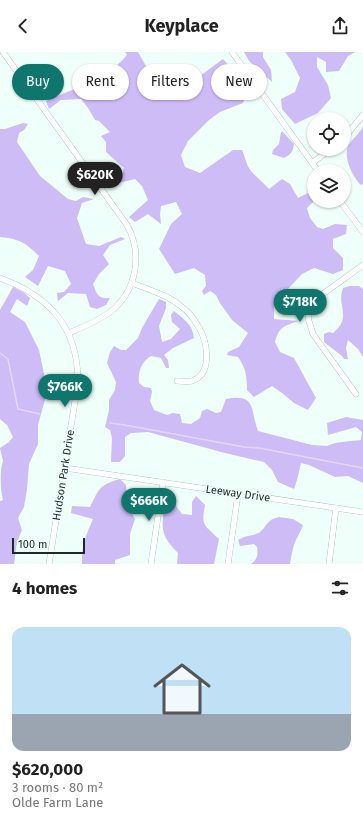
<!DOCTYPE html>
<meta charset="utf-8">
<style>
:root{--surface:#fff;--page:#f2f2f2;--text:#222;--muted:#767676;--accent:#0f766e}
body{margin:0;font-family:"Fira Sans",sans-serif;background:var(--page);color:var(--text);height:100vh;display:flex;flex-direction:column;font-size:15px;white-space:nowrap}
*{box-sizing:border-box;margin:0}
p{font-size:13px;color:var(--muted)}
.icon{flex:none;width:22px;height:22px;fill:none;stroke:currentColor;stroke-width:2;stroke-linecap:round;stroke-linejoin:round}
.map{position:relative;height:512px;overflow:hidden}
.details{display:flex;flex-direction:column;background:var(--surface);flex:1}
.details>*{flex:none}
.guide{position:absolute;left:12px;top:12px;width:339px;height:36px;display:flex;gap:8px}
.buttons{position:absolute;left:307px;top:60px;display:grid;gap:8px}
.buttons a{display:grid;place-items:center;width:44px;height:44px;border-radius:50%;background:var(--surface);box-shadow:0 1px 3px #0004;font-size:20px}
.scale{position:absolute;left:12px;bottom:10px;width:73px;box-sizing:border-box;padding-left:4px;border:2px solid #1b2a26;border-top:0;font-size:11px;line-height:14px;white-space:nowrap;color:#1b2a26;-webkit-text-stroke:3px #effffa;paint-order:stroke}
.price{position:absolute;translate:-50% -34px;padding:0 9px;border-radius:14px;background:var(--accent);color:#fff;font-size:13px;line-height:26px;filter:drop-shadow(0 1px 2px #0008)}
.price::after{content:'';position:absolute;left:50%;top:24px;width:12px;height:9px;margin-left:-6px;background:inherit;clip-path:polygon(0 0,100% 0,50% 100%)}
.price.current{background:#222;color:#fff}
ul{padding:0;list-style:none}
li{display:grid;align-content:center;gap:8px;height:212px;padding:0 12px}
li span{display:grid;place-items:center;height:124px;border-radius:12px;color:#555}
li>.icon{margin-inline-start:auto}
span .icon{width:72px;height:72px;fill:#fffc;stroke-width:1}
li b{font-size:17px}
h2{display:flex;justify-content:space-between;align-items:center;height:48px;padding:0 12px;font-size:17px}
.chip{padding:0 14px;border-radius:18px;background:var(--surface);box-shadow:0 1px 3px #0004;font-size:14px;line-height:36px}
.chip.current{background:var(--accent);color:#fff}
header{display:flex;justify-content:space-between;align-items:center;height:52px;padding:0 12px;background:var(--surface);font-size:18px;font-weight:700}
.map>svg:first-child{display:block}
.green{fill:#cdbcf6}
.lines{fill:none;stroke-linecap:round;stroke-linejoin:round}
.stream{stroke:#e1d7fc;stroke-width:1.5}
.minor-casing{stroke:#8bb2a7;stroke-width:6}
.minor{stroke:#fff;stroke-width:5.5}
.labels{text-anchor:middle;stroke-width:3.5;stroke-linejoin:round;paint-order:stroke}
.street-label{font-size:11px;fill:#1b2a26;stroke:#effffa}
</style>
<header><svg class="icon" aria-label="back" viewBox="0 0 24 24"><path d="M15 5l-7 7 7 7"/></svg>Keyplace<svg class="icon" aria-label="share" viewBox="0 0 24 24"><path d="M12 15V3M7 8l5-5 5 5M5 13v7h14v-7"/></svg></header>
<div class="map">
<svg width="363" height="512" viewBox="0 0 363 512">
<rect width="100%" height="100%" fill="#effffa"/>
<!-- green -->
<g class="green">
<path d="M125,0h13l8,14 16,9 16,6 13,13 9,-18 23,-17 11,12 13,19 -4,13 -23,9 -11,8 -21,21 -7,14 4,12 15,6 33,-23h9c3,6 4,15 9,21 5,6 12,11 18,18l13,-10 8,5 8,14 16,-8v11l-7,7 3,10 7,9 6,2 12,-5 12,1 -1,9 -13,5v9l10,10v12l-10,4 -19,-6 -12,6 -28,30v15l24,2c-14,5 -19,6 -23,21l5,10 14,6 22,40 -8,12 -14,-7 -12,-10 -10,-7 -18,11 -7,-7c0,-13 -1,-22 -9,-33l-11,-2 1,-3 11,-5 9,-14 -16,-13 -12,-17 -4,-8 -6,-4 -6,4 -2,-4 4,-5 -1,-11 -11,-7 -19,6 -16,-25 12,-25 11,-10 -6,-12 -15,4 -1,8 1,10 -13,-10 -13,8 -6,-5 19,-17 -6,-14 -7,-7 -16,4 5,-15 -18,-16v-10l-5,-6 9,-4 -11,-11 -4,-1 -7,-12 -7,-9 -20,1 -12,9 -3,-8c25,-11 64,-24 81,-46z"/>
<polygon points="244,0 263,0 263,5 271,18 272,30 249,9"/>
<polygon points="285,0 355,0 348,4 339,19 326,20 326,10 317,5 317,15 328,33 331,46 318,61 295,72 282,57 281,47 295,40 300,26 291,8"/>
<path d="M23,71l5,1 -4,6 -5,3 -2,9 23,34 28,23 8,2 7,-4 11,2 -12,4 -5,15 9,26 13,2 22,-9 4,2 -15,6 -7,10 6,9 -10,10 -6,10c4,11 5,15 17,14l-4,7 -9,4 -7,-2 -4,-13 -18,-1 -10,8 -1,-8 7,-1 7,-8 -6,-13 -17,-5 -10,20 -13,-9 8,-7 6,-14c-14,-14 -20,-17 -39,-19v-108h5z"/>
<path d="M363,75v57l-2,1c-8,-7 -19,-30 -12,-40 4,-7 10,-11 14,-18z"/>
<path d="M281,80h2l11,12c-1,8 -4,11 -10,14l-12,-4 1,-4 6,-6z"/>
<path d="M350,234h9l4,3v68l-5,-8 -10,-9 -2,8 2,11h-4l-2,-3 -18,-14v-8l5,-2 4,1c20,-16 3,-27 10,-45z"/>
<path d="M13,235l10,5 7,6 -3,8 -10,-7 -7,13 15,10 14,28 6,28 1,18 -8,29v19l-9,20 -2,25 -3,18 -6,11 4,12 -5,12 -3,22h-14v-63l3,-1c-3,-10 -3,-31 0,-39l-3,-13 9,-6 4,-5 -6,-12 -7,-6v-109z"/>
<path d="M159,247l7,3v6l-7,18 3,16 9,-3 9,-10 -8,-7 -1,-7 3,-4c10,8 19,14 20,27l-21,10 -9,7 4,5 1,8h-3l-5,-10 -10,-2c-10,6 -13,16 -12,27l5,4 7,1 1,4 -2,9 4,9 13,5 6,-2 7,1 2,9 9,1 9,-6 2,-7 5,-2 9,4 5,-1 5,-13c31,-6 24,11 32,32l54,14 15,1c6,-4 25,-5 34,-6l1,-8 -6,-5 -28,8 -1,-12 19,-6 17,3v63l-15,-7 -13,1 -26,-12 -8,-2 -4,17 -3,9 -16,-7 -6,-12 -8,-8 -39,-9 -77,-21 -17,1 -6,4v19l-5,6h-9l1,-24 -2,-8 -5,-3 4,-17v-10l6,-10 1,-8 -9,-19 3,-11 4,-6 7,4h5l12,-12 4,-10z"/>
<path d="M120,427l6,6 1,20 8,14 -5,15v21l-15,5v4h-33c0,-21 3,-26 11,-45l-22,-6 1,-7 18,1c9,-18 9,-22 30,-28z"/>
<path d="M196,444l9,9c-4,22 -1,19 14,34l-5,25h-37l1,-11c-20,-20 -15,-25 -14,-51l6,-4 12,16 10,1v-13z"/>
<path d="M279,465l14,2 10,6c-2,7 -7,13 -9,20 -2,6 -3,13 -4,19h-39c7,-5 7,-10 6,-17l-3,-3 -14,2 -2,-6c6,-4 12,-4 18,-6 11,-4 8,-14 23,-17z"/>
</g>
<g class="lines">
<!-- stream -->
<g class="stream">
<polyline points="0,301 8,307 18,357 40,362"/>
<polyline points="110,371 125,373 244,395 259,396 363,416"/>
</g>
<defs>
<g id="minor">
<path d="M3,0l124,173c16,29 10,66 -17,87 -12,9 -27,15 -41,21"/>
<polyline points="232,0 318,119"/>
<polyline points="344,86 363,63"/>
<polyline points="312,111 331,97"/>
<polyline points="340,149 363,180"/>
<path d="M0,226c50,18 78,50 78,104l-29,182"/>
<path d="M132,231c17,7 36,12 50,24 7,5 12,12 16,19 9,14 16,47 -6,55 -4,1 -10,0 -15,0"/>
<polyline points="356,342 313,282 308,266 311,254 320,244 363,213"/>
<polyline points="65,416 363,460"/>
<polyline points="151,512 163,430"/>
<polyline points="228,512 238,442"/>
<polyline points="329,512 336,456"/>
</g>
</defs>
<!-- minor casing -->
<use href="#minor" class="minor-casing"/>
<!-- minor -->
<use href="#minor" class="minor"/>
</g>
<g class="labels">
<!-- street labels -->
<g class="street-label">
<text transform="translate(63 423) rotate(-81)" y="4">Hudson Park Drive</text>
<text transform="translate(238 441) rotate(8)" y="4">Leeway Drive</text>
</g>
</g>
</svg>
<div class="buttons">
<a><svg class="icon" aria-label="locate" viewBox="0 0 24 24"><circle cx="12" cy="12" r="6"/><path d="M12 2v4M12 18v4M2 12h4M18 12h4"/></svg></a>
<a><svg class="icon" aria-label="layers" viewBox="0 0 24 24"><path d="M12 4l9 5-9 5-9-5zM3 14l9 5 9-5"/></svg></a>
</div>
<div class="scale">100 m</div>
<b class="price current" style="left:95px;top:144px">$620K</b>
<b class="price" style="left:300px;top:271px">$718K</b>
<b class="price" style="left:65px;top:356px">$766K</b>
<b class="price" style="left:149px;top:470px">$666K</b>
<div class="guide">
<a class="chip current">Buy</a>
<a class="chip">Rent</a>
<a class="chip">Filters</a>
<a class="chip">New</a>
</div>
</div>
<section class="details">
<h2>4 homes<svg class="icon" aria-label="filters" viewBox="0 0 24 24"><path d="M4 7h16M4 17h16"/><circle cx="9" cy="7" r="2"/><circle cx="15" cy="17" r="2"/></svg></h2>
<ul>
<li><span style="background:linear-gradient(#bfe0f5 70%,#9aa5b1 0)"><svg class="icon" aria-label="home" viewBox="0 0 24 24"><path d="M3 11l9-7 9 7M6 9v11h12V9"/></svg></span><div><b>$620,000</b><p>3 rooms · 80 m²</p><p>Olde Farm Lane</p></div></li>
</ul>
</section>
